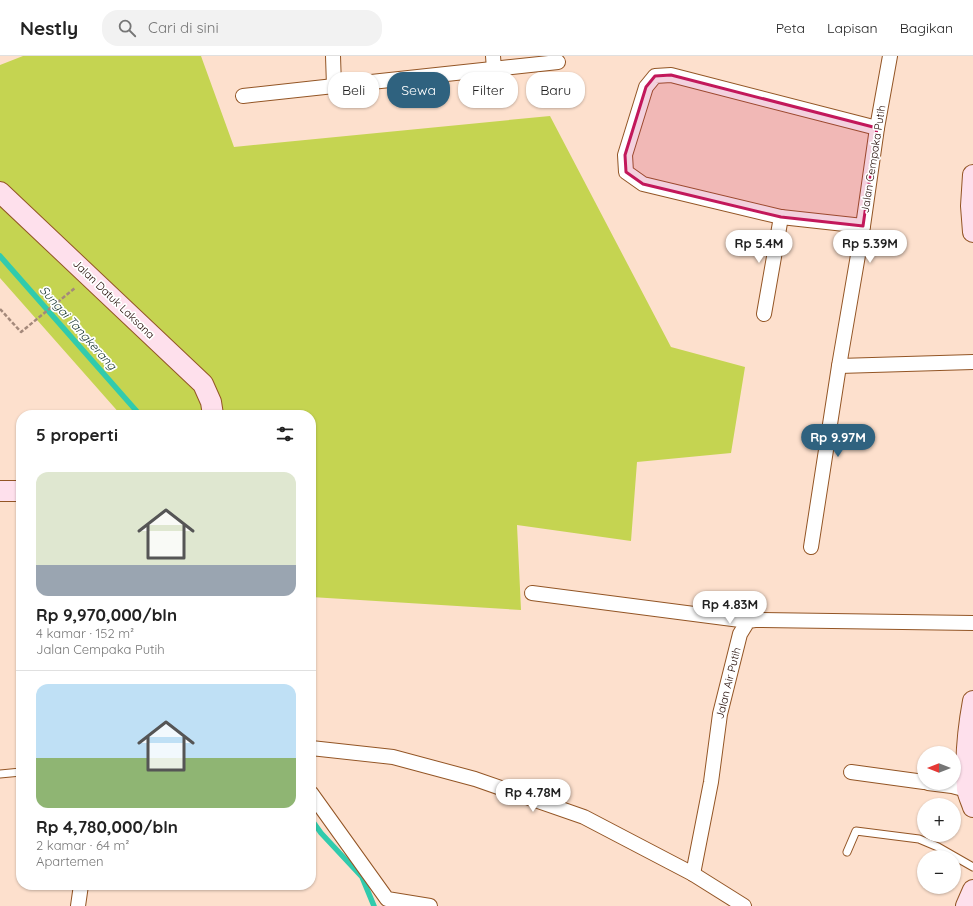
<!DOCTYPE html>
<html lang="id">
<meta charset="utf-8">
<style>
:root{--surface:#fff;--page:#f2f2f2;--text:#222;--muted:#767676;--line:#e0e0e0;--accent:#2f627f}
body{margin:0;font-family:Quicksand,sans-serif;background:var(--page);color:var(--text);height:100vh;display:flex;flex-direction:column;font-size:15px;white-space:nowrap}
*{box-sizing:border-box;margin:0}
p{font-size:13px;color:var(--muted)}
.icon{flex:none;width:22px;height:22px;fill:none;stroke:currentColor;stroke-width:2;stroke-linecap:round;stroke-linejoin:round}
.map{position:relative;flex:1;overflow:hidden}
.details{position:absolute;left:16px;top:354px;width:300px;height:480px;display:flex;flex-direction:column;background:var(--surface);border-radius:16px;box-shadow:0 1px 3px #0004}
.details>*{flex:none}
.hud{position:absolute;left:328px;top:16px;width:380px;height:36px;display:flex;gap:8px}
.needle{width:26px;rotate:270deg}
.tools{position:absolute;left:917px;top:690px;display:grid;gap:8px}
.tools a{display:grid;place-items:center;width:44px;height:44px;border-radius:50%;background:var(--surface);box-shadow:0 1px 3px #0004;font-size:20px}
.price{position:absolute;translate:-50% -34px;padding:0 9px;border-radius:14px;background:#fff;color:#222;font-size:13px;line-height:26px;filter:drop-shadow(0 1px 2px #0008)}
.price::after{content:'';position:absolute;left:50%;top:24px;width:12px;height:9px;margin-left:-6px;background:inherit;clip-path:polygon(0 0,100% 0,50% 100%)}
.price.selected{background:var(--accent);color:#fff}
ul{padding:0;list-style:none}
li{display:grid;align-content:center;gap:8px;height:212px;padding:0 20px}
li+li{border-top:1px solid var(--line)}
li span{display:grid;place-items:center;height:124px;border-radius:12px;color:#555}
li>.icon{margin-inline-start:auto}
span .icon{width:72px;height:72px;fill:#fffc;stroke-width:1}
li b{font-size:17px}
h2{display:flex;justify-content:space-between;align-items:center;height:48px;padding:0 20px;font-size:17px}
.chip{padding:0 14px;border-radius:16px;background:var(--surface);box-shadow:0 1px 3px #0004;font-size:14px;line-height:36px}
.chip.selected{background:var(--accent);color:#fff}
header{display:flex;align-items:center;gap:24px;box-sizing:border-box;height:56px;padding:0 20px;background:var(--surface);border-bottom:1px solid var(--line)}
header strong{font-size:19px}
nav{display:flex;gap:22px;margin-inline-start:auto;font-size:14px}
.search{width:280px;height:36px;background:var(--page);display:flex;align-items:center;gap:10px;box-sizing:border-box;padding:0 14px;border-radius:16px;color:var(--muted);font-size:15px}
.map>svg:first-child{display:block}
.green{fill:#c5d451}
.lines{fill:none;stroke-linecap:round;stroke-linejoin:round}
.stream{stroke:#31cbad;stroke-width:5.5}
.lane-casing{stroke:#935525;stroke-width:9}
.street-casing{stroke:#935525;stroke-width:16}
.secondary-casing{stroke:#935525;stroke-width:22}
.path{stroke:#a4897b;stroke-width:2.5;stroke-dasharray:4 2;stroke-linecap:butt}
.lane{stroke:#fff;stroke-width:7}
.street{stroke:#fff;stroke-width:14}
.secondary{stroke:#fee0ec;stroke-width:20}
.marked{fill:#c2185b;fill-opacity:0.2;stroke:#c2185b;stroke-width:3;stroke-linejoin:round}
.labels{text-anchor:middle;stroke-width:3.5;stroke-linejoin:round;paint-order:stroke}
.street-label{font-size:11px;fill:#1f0700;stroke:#fff}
.water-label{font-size:12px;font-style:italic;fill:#13312a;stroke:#fff}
</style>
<header>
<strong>Nestly</strong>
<div class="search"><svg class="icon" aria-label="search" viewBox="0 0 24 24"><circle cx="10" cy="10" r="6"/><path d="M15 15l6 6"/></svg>Cari di sini</div>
<nav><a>Peta</a><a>Lapisan</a><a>Bagikan</a></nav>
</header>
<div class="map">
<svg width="973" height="850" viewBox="0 0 973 850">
<rect width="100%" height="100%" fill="#fde0cd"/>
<!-- green -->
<polygon class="green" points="23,0 201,0 234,91 550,60 671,291 745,311 731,397 637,406 631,485 517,469 521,554 311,541 311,359 121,359 0,222 0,9"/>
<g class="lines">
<!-- stream -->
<g class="stream">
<polyline points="0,200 140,359"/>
<polyline points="311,763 321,777 362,821 374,850"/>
</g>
<defs>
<g id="lane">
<polyline points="0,718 21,716"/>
<polyline points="847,796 856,775 919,783 938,791 973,811"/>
</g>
<g id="street">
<polyline points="333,0 334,30"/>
<polyline points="493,0 494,13"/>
<polyline points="890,0 877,72 863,170 839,310 973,306"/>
<polyline points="243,40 334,30 558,6"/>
<polyline points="863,170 781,161 643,128 626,116 625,99 646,31 655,20 671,19 877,72"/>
<polyline points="764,258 781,161"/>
<polyline points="811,491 839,310"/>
<polyline points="532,537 748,565"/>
<polyline points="311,692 393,701 475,723 584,761 693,818 744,850"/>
<polyline points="851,716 924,726"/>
<polyline points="928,727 952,730 967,734"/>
<polyline points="311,737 387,843 430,850"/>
<polyline points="693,818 711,726 720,658 740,578 748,565 755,564 973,567"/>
<polyline points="78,850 81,829"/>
</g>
<g id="secondary">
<polyline points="973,119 971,150 973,176"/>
<polyline points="0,136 203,328 211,346 213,359"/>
<polyline points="0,435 21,435"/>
<path d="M973,645c-5,27 -8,60 -6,88 1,6 4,12 6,18"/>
<polyline points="966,850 973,834"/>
</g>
</defs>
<!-- lane casing -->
<use href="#lane" class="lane-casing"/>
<!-- street casing -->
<use href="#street" class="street-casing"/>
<!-- secondary casing -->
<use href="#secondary" class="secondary-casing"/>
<!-- path -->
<polyline class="path" points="0,253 21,276 75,232"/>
<!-- lane -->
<use href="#lane" class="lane"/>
<!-- street -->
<use href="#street" class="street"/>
<!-- secondary -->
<use href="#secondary" class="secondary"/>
</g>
<!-- marked area -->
<path class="marked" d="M671,19l206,53 -14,98 -82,-9 -138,-33 -17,-12 -1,-17 21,-68 9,-11z"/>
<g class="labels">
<!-- street labels -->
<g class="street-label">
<text transform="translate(873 103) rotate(-81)" y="4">Jalan Cempaka Putih</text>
<text transform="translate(114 243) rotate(44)" y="4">Jalan Datuk Laksana</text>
<text transform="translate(728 627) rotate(-76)" y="4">Jalan Air Putih</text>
</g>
<!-- water labels -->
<g class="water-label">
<text transform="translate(78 272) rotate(48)" y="4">Sungai Tangkerang</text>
</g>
</g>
</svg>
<div class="tools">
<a><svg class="needle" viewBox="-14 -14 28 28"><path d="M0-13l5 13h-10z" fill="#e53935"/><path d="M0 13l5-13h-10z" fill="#767676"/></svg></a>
<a>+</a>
<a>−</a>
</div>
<b class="price" style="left:759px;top:208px">Rp 5.4M</b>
<b class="price" style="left:870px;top:208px">Rp 5.39M</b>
<b class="price selected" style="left:838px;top:402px">Rp 9.97M</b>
<b class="price" style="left:730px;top:569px">Rp 4.83M</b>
<b class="price" style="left:533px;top:757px">Rp 4.78M</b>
<div class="hud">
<a class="chip">Beli</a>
<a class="chip selected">Sewa</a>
<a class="chip">Filter</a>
<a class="chip">Baru</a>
</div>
<section class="details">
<h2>5 properti<svg class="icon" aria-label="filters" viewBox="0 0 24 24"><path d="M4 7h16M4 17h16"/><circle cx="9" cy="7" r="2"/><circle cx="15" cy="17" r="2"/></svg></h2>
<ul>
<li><span style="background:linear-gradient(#dfe7d0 75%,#9aa5b1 0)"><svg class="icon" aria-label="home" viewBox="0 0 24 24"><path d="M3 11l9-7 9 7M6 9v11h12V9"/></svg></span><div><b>Rp 9,970,000/bln</b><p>4 kamar · 152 m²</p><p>Jalan Cempaka Putih</p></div></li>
<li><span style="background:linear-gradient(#bfe0f5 60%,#8fb573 0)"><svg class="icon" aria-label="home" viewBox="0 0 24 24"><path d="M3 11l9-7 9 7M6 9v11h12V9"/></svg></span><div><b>Rp 4,780,000/bln</b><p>2 kamar · 64 m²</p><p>Apartemen</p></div></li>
</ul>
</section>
</div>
